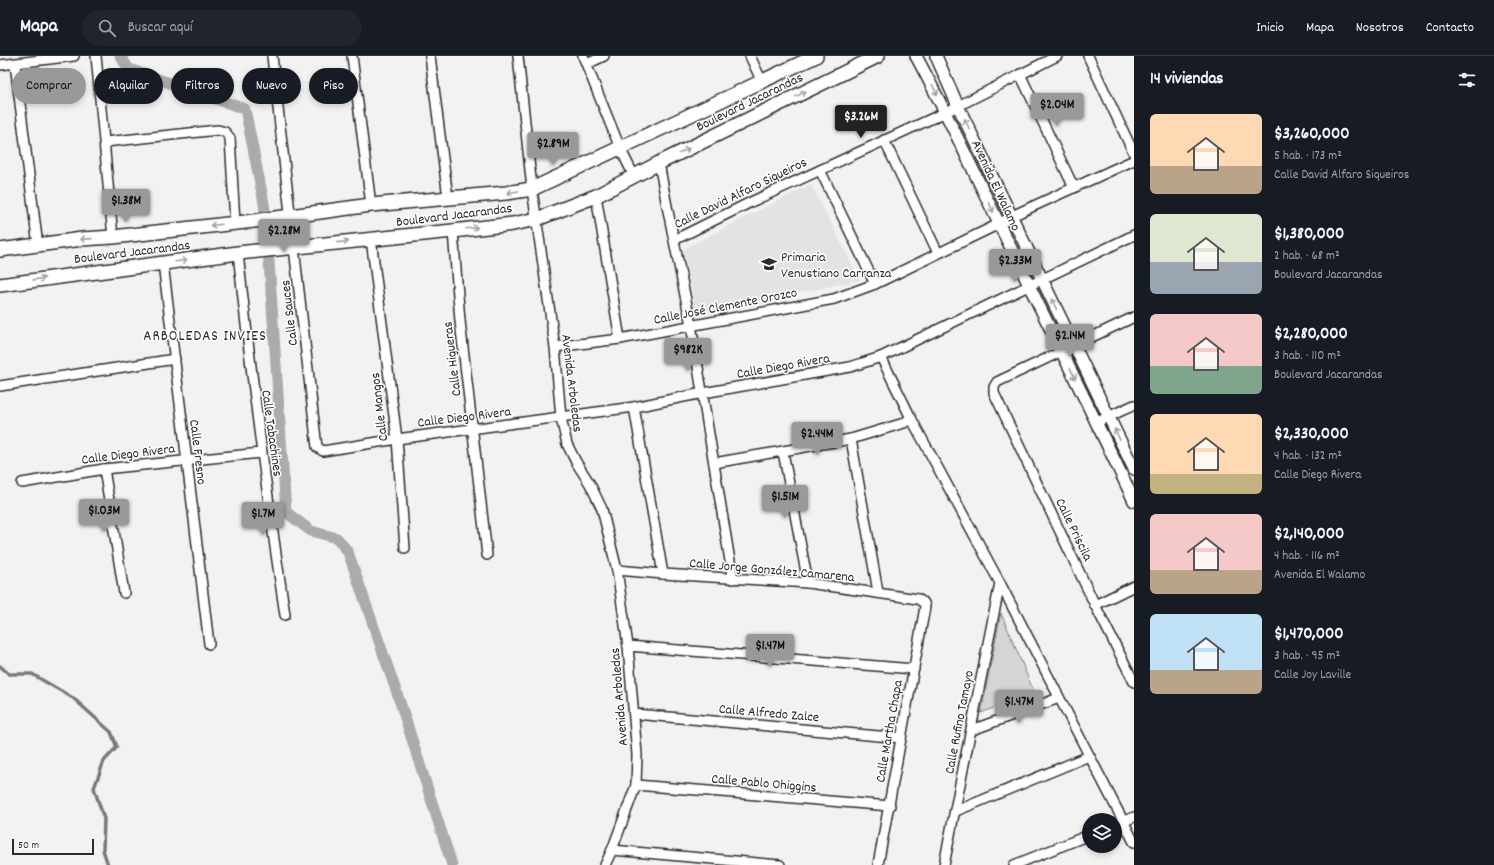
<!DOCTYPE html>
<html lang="es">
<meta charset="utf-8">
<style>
:root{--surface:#171b24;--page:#20242c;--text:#f1f3f6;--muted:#9ea1a6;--line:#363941;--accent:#98999b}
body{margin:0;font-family:Dekko,sans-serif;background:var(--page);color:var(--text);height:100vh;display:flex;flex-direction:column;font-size:15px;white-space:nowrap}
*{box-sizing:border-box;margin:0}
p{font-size:13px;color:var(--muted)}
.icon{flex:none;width:22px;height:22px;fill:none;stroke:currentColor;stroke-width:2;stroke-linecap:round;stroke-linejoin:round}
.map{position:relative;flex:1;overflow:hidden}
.drawer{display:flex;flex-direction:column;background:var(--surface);width:360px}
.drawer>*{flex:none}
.top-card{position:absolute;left:12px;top:12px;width:380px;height:36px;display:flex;gap:8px}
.controls{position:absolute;left:1082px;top:757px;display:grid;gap:8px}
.controls a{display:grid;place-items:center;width:40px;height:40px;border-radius:50%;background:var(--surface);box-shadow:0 2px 6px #0003;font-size:20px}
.scale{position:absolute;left:12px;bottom:10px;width:82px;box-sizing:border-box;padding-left:4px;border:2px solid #2b2b2b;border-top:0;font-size:11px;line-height:14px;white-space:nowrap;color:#2b2b2b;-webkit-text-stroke:3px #fff;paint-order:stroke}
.price{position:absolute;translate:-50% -34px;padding:0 9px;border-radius:4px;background:var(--accent);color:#111;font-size:13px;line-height:26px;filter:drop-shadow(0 1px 2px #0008)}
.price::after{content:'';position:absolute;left:50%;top:24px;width:12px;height:9px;margin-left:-6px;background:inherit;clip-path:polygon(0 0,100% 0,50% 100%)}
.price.selected{background:#222;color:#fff}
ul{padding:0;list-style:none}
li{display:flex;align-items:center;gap:12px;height:100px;padding:0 16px}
li span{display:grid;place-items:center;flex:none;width:112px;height:80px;border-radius:6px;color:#555}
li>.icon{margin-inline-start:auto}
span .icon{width:48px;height:48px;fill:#fffc;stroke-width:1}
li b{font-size:17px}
h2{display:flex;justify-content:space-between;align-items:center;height:48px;padding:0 16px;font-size:17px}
.chip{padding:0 14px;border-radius:18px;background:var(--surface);box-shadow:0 2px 6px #0003;font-size:14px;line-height:36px}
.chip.selected{background:var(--accent);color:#111}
header{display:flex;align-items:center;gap:24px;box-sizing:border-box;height:56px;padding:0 20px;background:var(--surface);border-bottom:1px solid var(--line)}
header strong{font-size:19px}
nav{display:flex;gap:22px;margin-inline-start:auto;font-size:14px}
.search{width:280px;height:36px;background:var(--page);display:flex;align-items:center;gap:10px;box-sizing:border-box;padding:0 14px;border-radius:22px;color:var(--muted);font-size:15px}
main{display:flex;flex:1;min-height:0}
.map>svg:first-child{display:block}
.built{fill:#e3e3e3}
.green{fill:#d5d5d5;stroke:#808080}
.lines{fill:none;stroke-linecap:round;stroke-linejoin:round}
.stream{stroke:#787878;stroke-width:3.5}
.canal{stroke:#ababab;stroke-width:11}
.minor-casing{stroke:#2b2b2b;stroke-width:12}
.tertiary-casing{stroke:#2b2b2b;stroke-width:14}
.secondary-casing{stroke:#2b2b2b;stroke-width:16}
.minor{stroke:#fff;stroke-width:9}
.tertiary{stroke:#fff;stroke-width:11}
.secondary{stroke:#fff;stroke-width:13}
.oneway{stroke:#a0a0a0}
.labels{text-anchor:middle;stroke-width:3;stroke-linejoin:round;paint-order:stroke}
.street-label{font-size:14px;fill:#2b2b2b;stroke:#fff}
.poi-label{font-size:14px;fill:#2b2b2b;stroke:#fff;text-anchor:start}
.neighbourhood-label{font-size:15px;letter-spacing:1px;fill:#2b2b2b;stroke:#fff}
</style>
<header>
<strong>Mapa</strong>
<div class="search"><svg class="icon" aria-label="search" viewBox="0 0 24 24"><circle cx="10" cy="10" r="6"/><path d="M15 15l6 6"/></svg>Buscar aquí</div>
<nav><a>Inicio</a><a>Mapa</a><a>Nosotros</a><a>Contacto</a></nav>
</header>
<main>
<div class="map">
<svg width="1134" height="809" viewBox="0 0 1134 809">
<rect width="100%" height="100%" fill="#f2f2f2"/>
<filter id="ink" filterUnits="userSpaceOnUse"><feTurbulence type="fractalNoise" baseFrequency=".025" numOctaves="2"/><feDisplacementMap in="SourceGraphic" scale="8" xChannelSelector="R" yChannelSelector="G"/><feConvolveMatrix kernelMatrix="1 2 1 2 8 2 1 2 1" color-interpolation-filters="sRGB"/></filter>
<g filter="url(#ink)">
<!-- built -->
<polygon class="built" points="811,128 860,224 696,259 683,193"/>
<!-- green -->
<polygon class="green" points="1001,557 1034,636 981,657"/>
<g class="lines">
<!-- stream -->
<polyline class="stream" points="0,610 9,618 32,618 73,642 111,676 117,691 104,705 94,732 104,763 103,794 108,809"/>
<!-- canal -->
<polyline class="canal" points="120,0 129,13 245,53 264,147 267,176 286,456 311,475 337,482 348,496 400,646 452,809"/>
<defs>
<g id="minor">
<polyline points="96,0 113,181"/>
<polyline points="272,0 316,383 317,391 323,395 397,383 634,351 703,337 850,311 881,301 1134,179"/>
<polyline points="352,0 371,149"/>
<polyline points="430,0 448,142"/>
<polyline points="518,0 532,133 555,291 561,362 567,388 576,406 590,428 602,453 617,514 628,590 637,699 636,729 612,794 605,809"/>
<polyline points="583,0 620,92 634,120"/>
<polyline points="750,0 762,26"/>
<polyline points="1088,0 1134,98"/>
<polyline points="15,8 38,190"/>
<polyline points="587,8 604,0"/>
<polyline points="0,9 74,0"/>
<polyline points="1020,18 1074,132"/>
<polyline points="884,84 938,197"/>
<polyline points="105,86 218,74 225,76 230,82 235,167"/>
<polyline points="659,107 666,145 691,269 733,523"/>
<polyline points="820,114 875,228"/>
<polyline points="596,140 620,283"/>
<polyline points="453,175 460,265 487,499"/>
<polyline points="371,183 397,383 405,492"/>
<polyline points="674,184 751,146 946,56 1057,0"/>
<path d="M238,197c13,122 29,242 47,362"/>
<polyline points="163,207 209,588"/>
<polyline points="1134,261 997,326 994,331 994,337 1095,549 1134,626"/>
<polyline points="555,291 620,283 834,243 875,228 999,168 1012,160 1134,104"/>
<polyline points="881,301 911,362 1000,527 944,809"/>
<polyline points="0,330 175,303"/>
<polyline points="634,351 663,518"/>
<polyline points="1097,366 1134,349"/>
<polyline points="851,383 878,536"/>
<polyline points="783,396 808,527"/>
<polyline points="714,407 851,383 904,367 911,362"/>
<polyline points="104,413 124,537"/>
<polyline points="22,427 104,413 261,397"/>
<polyline points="617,514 663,518 808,527 918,543 924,547 925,551 878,809"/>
<polyline points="1000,527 1134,786"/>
<polyline points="1095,549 1134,530"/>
<polyline points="628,590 914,613"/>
<polyline points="635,658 901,682"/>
<polyline points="972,674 1059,642"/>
<polyline points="636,729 890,750"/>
<polyline points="956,755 1089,700"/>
<polyline points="1115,769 1134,761"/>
<polyline points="612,794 780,809"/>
<polyline points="1014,809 1089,779"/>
</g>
<g id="tertiary">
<path d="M916,0c33,61 61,123 91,184 42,87 86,174 127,261"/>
<polyline points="936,0 958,50 1134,413"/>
</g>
<g id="secondary">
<polyline points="0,194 82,183 113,181 254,165 371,149 506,137 532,133 816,0"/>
<polyline points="0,229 238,197 453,175 513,168 537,163 596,140 659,107 878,0"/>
</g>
</defs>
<!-- minor casing -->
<use href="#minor" class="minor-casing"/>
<!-- tertiary casing -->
<use href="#tertiary" class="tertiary-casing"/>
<!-- secondary casing -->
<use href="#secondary" class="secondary-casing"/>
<!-- minor -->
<use href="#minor" class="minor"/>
<!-- tertiary -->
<use href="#tertiary" class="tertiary"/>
<!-- secondary -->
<use href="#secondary" class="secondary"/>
</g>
<!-- one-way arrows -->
<defs><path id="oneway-shaft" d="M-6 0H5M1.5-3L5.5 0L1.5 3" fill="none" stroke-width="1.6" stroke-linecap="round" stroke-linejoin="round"/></defs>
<g class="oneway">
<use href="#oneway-shaft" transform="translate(935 34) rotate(62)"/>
<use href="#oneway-shaft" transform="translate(801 38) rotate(-26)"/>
<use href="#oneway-shaft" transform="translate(967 68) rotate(-116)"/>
<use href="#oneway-shaft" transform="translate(684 95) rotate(-26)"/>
<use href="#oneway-shaft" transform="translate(513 136) rotate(171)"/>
<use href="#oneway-shaft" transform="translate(991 151) rotate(65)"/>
<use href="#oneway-shaft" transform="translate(216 169) rotate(173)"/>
<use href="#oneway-shaft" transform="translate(472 172) rotate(-7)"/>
<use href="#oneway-shaft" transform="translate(86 183) rotate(176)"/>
<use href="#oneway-shaft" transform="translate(343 186) rotate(-6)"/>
<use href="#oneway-shaft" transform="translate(181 205) rotate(-7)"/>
<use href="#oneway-shaft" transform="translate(39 223) rotate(-8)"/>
<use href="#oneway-shaft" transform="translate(1054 248) rotate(-116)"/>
<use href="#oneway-shaft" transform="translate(1073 318) rotate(64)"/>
<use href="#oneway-shaft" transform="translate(1117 378) rotate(-116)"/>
</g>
</g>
<!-- icons -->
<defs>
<symbol id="school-bare" viewBox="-9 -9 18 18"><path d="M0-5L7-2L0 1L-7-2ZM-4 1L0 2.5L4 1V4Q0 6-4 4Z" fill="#2b2b2b" stroke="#fff" stroke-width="2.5" paint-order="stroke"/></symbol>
</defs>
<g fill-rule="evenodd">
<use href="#school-bare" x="758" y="197" width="22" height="22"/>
</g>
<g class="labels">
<!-- street labels -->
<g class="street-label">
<text transform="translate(749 45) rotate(-26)" y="5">Boulevard Jacarandas</text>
<text transform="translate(997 129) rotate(65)" y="5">Avenida El Walamo</text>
<text transform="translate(740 136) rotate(-26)" y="5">Calle David Alfaro Siqueiros</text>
<text transform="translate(454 158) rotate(-7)" y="5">Boulevard Jacarandas</text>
<text transform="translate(132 195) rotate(-7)" y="5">Boulevard Jacarandas</text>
<text transform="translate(725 249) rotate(-11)" y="5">Calle José Clemente Orozco</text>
<text transform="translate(288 257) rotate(-97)" y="5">Calle Sauces</text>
<text transform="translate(451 303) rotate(-97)" y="5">Calle Higueras</text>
<text transform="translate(783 309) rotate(-10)" y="5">Calle Diego Rivera</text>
<text transform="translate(573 327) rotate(83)" y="5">Avenida Arboledas</text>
<text transform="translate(378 351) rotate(-97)" y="5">Calle Mangos</text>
<text transform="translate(464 360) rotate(-7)" y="5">Calle Diego Rivera</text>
<text transform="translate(273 377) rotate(82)" y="5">Calle Tabachines</text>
<text transform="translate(199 396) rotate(83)" y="5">Calle Fresno</text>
<text transform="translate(128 397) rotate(-7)" y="5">Calle Diego Rivera</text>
<text transform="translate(1075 473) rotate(64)" y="5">Calle Priscila</text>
<text transform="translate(772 513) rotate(5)" y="5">Calle Jorge González Camarena</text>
<text transform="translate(618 641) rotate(-95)" y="5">Avenida Arboledas</text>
<text transform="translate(769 656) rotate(5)" y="5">Calle Alfredo Zalce</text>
<text transform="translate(958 666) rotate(-79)" y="5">Calle Rufino Tamayo</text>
<text transform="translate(888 675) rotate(-80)" y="5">Calle Martha Chapa</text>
<text transform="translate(764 726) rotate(5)" y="5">Calle Pablo Ohiggins</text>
</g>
<!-- poi labels -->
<g class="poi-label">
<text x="781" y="205">Primaria<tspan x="781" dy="16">Venustiano Carranza</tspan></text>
</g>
<!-- neighbourhood labels -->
<g class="neighbourhood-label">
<text x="205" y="284">ARBOLEDAS INVIES</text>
</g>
</g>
</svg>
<div class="controls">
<a><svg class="icon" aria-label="layers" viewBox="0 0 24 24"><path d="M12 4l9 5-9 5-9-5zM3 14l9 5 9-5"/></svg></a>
</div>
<div class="scale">50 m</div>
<b class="price" style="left:1057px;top:71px">$2.04M</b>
<b class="price selected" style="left:861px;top:83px">$3.26M</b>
<b class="price" style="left:553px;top:110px">$2.89M</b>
<b class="price" style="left:126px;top:167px">$1.38M</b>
<b class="price" style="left:284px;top:197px">$2.28M</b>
<b class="price" style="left:1015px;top:227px">$2.33M</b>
<b class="price" style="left:1070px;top:302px">$2.14M</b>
<b class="price" style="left:688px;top:316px">$982K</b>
<b class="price" style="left:817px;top:400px">$2.44M</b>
<b class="price" style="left:785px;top:463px">$1.51M</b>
<b class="price" style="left:104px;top:477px">$1.03M</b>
<b class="price" style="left:263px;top:480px">$1.7M</b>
<b class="price" style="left:770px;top:612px">$1.47M</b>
<b class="price" style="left:1019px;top:668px">$1.47M</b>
<div class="top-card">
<a class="chip selected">Comprar</a>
<a class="chip">Alquilar</a>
<a class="chip">Filtros</a>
<a class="chip">Nuevo</a>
<a class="chip">Piso</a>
</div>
</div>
<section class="drawer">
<h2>14 viviendas<svg class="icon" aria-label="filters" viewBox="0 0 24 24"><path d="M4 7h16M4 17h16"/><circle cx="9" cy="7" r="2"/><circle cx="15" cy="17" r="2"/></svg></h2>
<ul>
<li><span style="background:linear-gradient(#ffd9b3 65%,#b9a48a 0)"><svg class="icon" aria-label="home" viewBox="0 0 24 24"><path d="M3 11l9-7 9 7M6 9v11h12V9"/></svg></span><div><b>$3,260,000</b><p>5 hab. · 173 m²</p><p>Calle David Alfaro Siqueiros</p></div></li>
<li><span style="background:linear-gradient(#dfe7d0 60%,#9aa5b1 0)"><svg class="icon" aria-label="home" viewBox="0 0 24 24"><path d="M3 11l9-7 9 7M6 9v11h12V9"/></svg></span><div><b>$1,380,000</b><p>2 hab. · 68 m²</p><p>Boulevard Jacarandas</p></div></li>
<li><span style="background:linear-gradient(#f6c9c9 65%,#7fa58c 0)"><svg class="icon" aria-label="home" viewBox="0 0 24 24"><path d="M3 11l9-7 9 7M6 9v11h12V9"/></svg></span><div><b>$2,280,000</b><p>3 hab. · 110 m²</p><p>Boulevard Jacarandas</p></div></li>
<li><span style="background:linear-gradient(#ffd9b3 75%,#c2b280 0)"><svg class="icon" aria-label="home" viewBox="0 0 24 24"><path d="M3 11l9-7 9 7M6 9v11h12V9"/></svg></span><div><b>$2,330,000</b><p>4 hab. · 132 m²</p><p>Calle Diego Rivera</p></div></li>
<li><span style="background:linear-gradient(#f6c9c9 70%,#b9a48a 0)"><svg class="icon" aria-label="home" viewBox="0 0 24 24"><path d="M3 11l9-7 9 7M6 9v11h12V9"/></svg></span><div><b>$2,140,000</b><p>4 hab. · 116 m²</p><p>Avenida El Walamo</p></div></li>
<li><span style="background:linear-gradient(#bfe0f5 70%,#b9a48a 0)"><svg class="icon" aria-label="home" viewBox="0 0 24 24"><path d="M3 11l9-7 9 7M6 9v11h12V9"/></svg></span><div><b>$1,470,000</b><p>3 hab. · 95 m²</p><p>Calle Joy Laville</p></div></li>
</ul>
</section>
</main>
